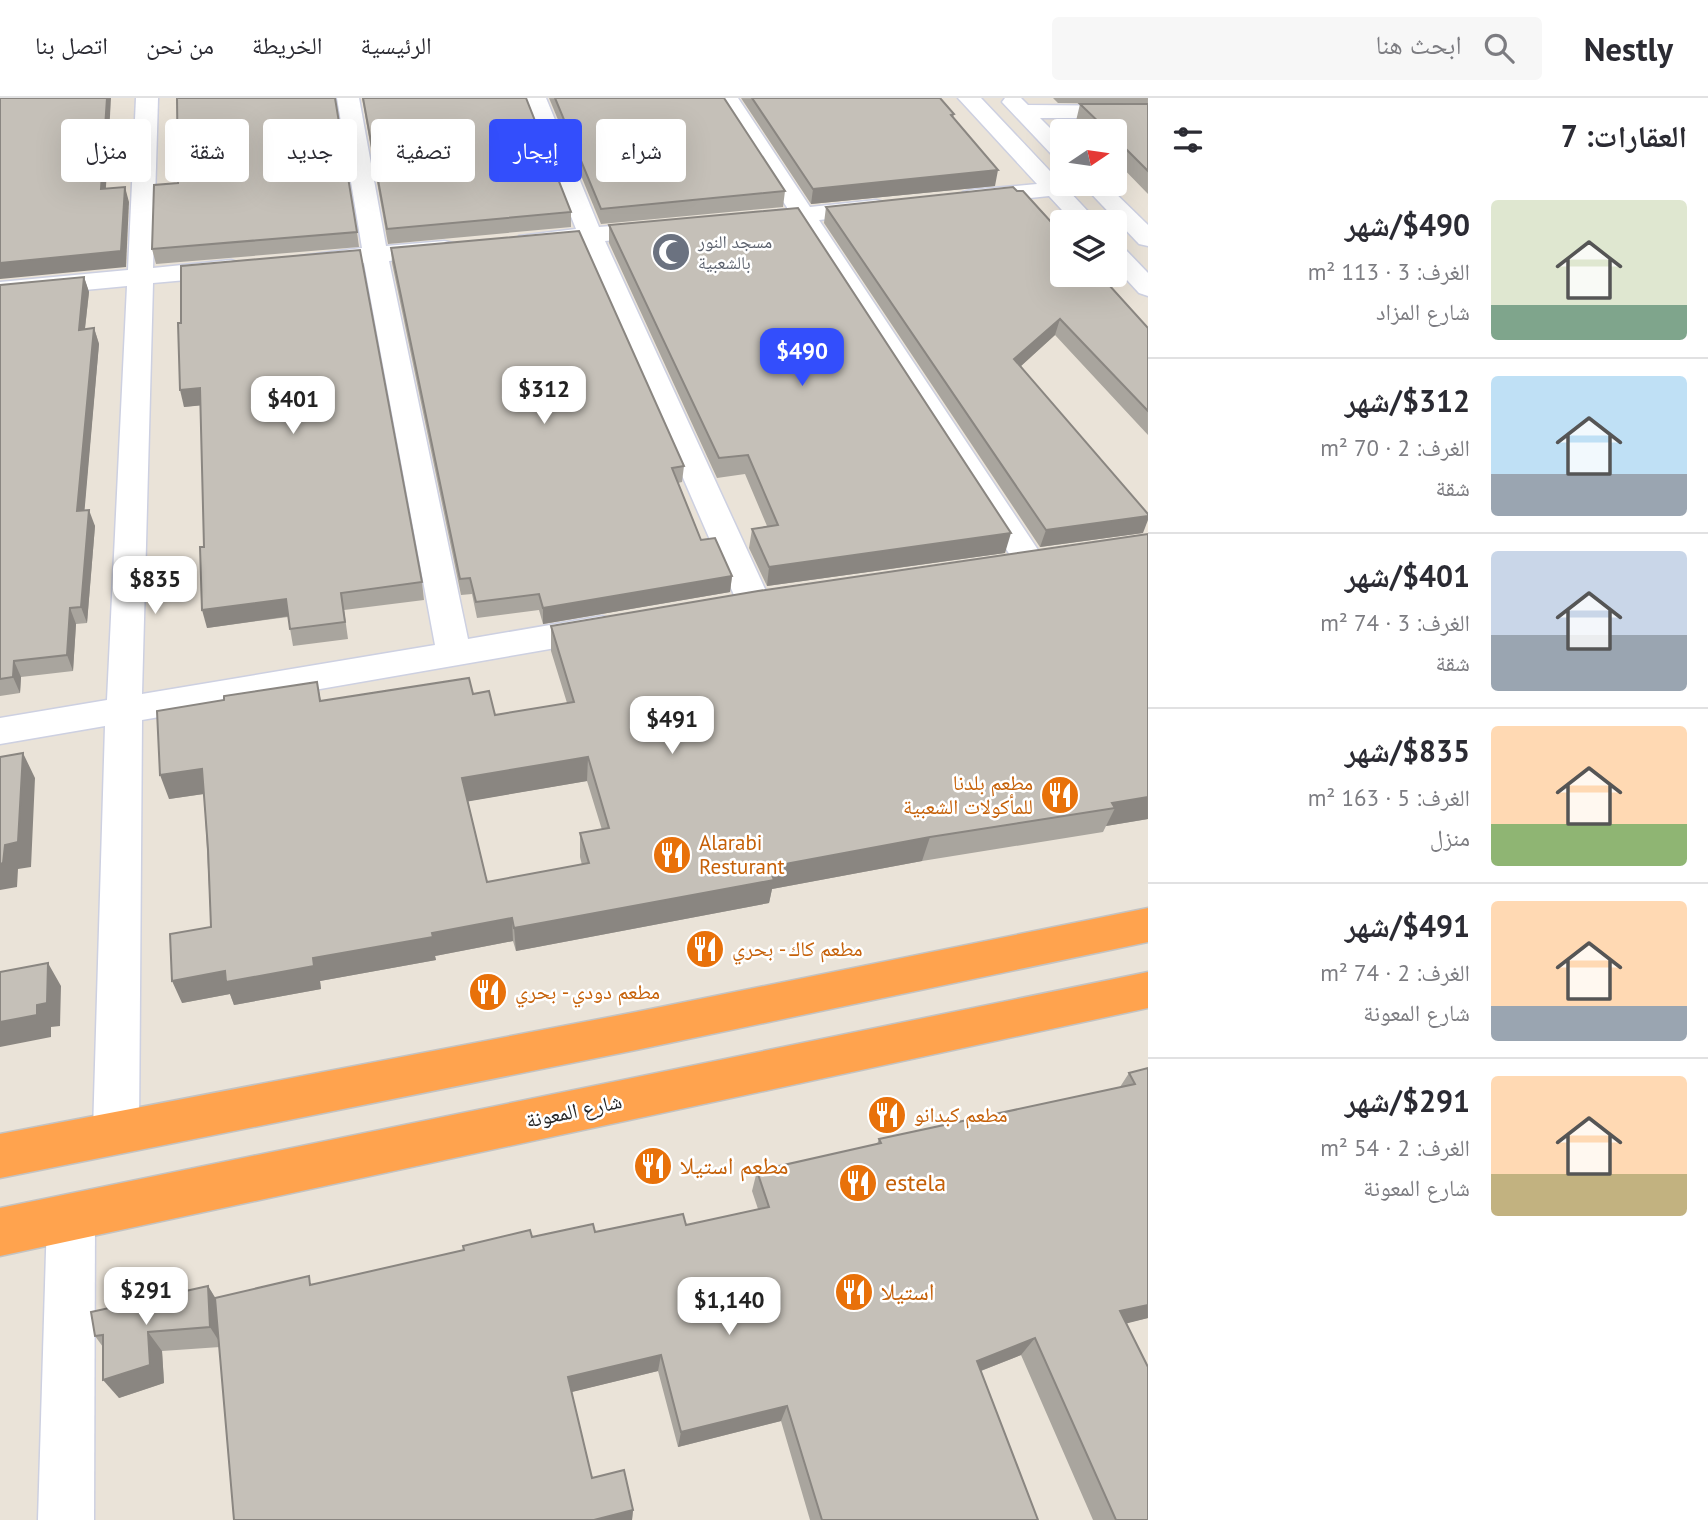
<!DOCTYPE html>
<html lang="ar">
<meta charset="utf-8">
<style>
:root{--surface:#fff;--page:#f7f7f7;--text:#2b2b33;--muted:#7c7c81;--line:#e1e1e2;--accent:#334efc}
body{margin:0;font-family:"PT Sans","Noto Naskh Arabic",sans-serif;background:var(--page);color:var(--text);direction:rtl;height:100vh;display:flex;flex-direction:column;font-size:26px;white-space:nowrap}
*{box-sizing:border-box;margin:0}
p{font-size:23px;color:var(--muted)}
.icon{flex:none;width:38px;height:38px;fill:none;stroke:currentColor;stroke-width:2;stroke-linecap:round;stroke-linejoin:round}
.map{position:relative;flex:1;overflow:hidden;direction:ltr}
.drawer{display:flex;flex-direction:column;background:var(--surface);width:560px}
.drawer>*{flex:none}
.top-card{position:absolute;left:21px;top:21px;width:665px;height:63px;direction:rtl;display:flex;gap:14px}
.needle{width:46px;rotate:77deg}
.tools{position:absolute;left:1050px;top:21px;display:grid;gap:14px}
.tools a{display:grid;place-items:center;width:77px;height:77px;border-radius:7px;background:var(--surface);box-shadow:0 7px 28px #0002;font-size:35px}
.price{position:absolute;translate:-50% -60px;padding:0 16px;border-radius:14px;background:#fff;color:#222;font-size:23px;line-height:46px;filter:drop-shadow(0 2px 4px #0008)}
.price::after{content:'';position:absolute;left:50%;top:42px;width:21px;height:16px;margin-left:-10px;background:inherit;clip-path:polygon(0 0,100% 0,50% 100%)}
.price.selected{background:var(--accent);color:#fff}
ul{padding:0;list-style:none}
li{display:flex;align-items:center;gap:21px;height:175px;padding:0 21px}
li+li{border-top:2px solid var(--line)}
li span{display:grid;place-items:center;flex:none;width:196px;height:140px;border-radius:7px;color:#555}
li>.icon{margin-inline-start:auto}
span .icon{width:84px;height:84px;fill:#fffc;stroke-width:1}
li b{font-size:30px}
h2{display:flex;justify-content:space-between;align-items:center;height:84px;padding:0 21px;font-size:30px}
.chip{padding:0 24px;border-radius:7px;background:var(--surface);box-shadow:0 7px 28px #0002;font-size:24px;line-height:63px}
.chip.selected{background:var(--accent);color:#fff}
header{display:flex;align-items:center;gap:42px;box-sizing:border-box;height:98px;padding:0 35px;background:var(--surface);border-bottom:2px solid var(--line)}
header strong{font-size:33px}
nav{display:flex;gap:38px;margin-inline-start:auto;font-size:24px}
.search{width:490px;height:63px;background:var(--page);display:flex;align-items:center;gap:18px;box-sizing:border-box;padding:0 24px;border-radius:7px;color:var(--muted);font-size:26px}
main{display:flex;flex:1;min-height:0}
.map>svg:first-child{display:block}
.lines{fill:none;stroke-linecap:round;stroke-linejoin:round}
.minor-casing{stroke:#cdd0e1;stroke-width:3}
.highway-casing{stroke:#c3c3c3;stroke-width:3}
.minor{fill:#fff;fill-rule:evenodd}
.highway{fill:#ffa34e;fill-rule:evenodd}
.wall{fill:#a9a59e;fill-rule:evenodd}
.shaded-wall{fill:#8a8681}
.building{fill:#c5c0b8;stroke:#8a8681;stroke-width:2;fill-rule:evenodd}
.labels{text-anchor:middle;stroke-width:5;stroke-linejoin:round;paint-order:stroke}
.far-worship-label{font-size:18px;fill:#5b616d;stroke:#fff;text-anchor:start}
.food-label{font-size:21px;fill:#c56008;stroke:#fff;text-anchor:start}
.street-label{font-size:21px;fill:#272727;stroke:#fff}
.near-food-label{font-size:24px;fill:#c56008;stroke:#fff;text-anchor:start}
</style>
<header>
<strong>Nestly</strong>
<div class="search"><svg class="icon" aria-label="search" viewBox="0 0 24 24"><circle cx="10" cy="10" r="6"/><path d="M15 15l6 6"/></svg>ابحث هنا</div>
<nav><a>الرئيسية</a><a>الخريطة</a><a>من نحن</a><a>اتصل بنا</a></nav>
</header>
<main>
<section class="drawer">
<h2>العقارات: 7<svg class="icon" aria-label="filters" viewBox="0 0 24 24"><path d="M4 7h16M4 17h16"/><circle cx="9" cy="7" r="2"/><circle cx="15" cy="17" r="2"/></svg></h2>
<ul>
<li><span style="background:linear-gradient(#dfe7d0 75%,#7fa58c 0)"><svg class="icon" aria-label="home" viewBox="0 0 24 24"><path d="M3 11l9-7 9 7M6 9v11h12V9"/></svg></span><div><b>$490/شهر</b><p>الغرف: 3 · 113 m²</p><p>شارع المزاد</p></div></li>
<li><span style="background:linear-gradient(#bfe0f5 70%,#9aa5b1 0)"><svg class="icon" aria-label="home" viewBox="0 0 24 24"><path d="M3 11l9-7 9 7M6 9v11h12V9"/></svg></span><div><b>$312/شهر</b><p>الغرف: 2 · 70 m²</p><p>شقة</p></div></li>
<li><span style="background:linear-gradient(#c9d6e8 60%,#9aa5b1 0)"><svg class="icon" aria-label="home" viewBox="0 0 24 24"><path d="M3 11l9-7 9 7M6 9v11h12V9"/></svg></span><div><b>$401/شهر</b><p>الغرف: 3 · 74 m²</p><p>شقة</p></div></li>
<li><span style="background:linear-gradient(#ffd9b3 70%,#8fb573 0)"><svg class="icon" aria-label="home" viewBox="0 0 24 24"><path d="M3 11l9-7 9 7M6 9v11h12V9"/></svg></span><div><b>$835/شهر</b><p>الغرف: 5 · 163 m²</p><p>منزل</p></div></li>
<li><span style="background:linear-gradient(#ffd9b3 75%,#9aa5b1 0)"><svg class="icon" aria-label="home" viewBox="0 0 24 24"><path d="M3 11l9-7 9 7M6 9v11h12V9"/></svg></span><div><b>$491/شهر</b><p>الغرف: 2 · 74 m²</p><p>شارع المعونة</p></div></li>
<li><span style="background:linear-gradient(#ffd9b3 70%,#c2b280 0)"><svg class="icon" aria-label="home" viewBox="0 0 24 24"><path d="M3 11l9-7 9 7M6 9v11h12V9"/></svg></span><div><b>$291/شهر</b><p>الغرف: 2 · 54 m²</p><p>شارع المعونة</p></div></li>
</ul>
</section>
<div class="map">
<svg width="1148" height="1422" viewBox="0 0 1148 1422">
<rect width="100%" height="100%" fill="#eae3d8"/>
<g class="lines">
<defs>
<g id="minor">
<polygon points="136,0 158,0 153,170 231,162 240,165 244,170 240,175 231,178 153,185 142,596 435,547 364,165 309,171 300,168 296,163 300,158 362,150 337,0 359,0 386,148 444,143 453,145 456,150 453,155 444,157 389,163 468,541 602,518 614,522 619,530 614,538 602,542 142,622 139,1034 132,1049 116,1055 100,1049 93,1034 105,628 0,646 0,620 107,602 127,188 0,200 0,184 128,172"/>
<polygon points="524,0 546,0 599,129 660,124 669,126 672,131 669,136 660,138 605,143 771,504 766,512 754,515 742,512 737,504 581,145 528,150 519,148 516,143 519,138 576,131"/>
<polygon points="716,0 738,0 810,109 876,102 884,104 888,109 884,114 876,116 819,122 1046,464 1041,471 1030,474 1019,471 796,124 751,129 743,127 739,122 743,117 788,111"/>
<polygon points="958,0 981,0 1098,124 1073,124 1049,98 971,106 963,104 959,99 963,94 971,92 1037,86"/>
<polygon points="1005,0 1021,0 1028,7 1148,8 1148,20 1040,20 1062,42 1062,61 1054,59 1002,4"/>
<polygon points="1082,86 1106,86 1148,127 1148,148 1139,146"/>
<polygon points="1115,148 1124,150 1148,175 1148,198 1139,195 1115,169"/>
<polygon points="71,1097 88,1103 95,1120 94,1422 38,1422 47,1120 54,1103"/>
</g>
<g id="highway">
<polygon points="1148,810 1148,844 636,952 0,1080 0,1036 636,914"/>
<polygon points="1148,874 1148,910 0,1158 0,1110"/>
</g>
</defs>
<!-- minor casing -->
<use href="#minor" class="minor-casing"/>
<!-- highway casing -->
<use href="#highway" class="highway-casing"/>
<!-- minor -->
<use href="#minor" class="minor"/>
<!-- highway -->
<use href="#highway" class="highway"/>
</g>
<!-- wall -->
<g class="wall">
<polygon points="362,0 526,0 571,114 571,129 388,146"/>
<polygon points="549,0 724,0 785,93 783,109 601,126"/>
<polygon points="741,0 940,0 954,16 953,20 995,88 811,106"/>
<polygon points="1053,0 1148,0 1148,96 1115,62 1115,33 1086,33 1076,23 1080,6 1138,6 1058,5"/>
<polygon points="178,85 357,134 359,149 156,166 152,151"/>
<polygon points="826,109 1148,230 1148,337 1055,237 1021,268 1143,435 1040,449 824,125"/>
<polygon points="609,127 1005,455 767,488 749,450 752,431 767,428 745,376 717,380 609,145"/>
<polygon points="391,150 684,368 682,384 678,385 701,442 732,478 730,494 543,526 539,512 477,520 472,496 461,497 392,165"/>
<polygon points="84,179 89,194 85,231 94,230 99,246 84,412 95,428 87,525 76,526 73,573 21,579 20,595 0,598 0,187"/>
<polygon points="178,225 422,484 424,502 344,512 348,541 293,548 288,519 207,530 204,449 201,307 184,309"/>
<path d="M551,528l597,193 -42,7 -3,6 -181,29 -150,28 -3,14 -253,48 -3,-10 -78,15 1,4 -116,21 1,8 -87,16 -4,-11 -48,9 29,-76 -7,-133 -35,5 55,-99 93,-18 4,19 152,-7 22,21 72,-12 -16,-52zM587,683l15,49 -22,3v24l2,8 -95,17 -19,-81z"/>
<polygon points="1148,970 1148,1220 1126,1225 1148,1422 1093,1422 1021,1257 981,1273 1038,1422 810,1422 781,1323 678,1349 658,1273 571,1294 592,1380 633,1412 632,1422 234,1422 220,1249 162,1253 164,1285 119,1300 103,1249 95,1238 208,1188 216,1201 313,1186 532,1139 686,1127 758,1111 752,1093 757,1073 877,1046 879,1041 1120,989 1129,975"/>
</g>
<!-- shaded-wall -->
<g class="shaded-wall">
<polygon points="107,0 111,0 105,106 101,91"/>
<polygon points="998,72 995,88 811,106 813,91"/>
<polygon points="125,89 129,104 126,169 0,181 0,165"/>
<polygon points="84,179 89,194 83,247 79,232"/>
<polygon points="1060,221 1055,237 1010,278 1014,261"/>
<polygon points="94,230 99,246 83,430 77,413"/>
<polygon points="200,290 205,307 184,309 180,292"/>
<polygon points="89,412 95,428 87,525 81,509"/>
<polygon points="1148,418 1148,422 1143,435 1040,449 1046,432"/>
<polygon points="1011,435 1005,455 767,488 769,469"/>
<polygon points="732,478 730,494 543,526 543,510"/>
<polygon points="286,501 290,518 207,530 202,512"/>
<polygon points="70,510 76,526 73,573 67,557"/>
<polygon points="14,563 21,579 20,595 13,579"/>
<polygon points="23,655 35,680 31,769 18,771 17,789 0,792 0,766"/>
<polygon points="588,659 587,683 465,704 462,680"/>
<polygon points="202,671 210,695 169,701 160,677"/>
<polygon points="1148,699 1148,721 1106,728 1115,710 1112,705"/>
<polygon points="930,739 922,763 772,791 769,805 516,853 514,830 769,769"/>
<polygon points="512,820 513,843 435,858 436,862 320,883 321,891 234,907 230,896 182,905 172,883"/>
<polygon points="48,865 61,888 60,928 51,929 51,939 0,949 0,924"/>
<polygon points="208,1188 220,1208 222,1248 210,1229"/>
<polygon points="1148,1207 1148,1220 1105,1231 1120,1213"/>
<polygon points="148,1234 162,1253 164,1285 119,1300 103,1282"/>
<polygon points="1035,1240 1021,1257 965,1279 977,1263"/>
<polygon points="661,1257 658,1273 568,1295 568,1279"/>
<polygon points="787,1308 781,1323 678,1349 681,1334"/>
<polygon points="633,1412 632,1422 594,1422"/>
</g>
<!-- building -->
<g class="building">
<polygon points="0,0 107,0 101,91 125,89 121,153 0,165"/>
<polygon points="177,0 335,0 357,134 152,151 154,87 178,85"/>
<polygon points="363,0 526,0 571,114 387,131"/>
<polygon points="555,0 724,0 785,93 601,111"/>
<polygon points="752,0 940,0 954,16 951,17 998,72 813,91"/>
<polygon points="1080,6 1148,6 1148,73 1115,40 1115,33 1108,33"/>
<polygon points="1013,89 1017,93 1023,93 1062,136 1062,177 1100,177 1148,230 1148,313 1060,221 1014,261 1148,416 1148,418 1046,432 826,109"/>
<polygon points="798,110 1011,435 769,469 752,431 778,427 748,357 719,360 609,127"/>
<polygon points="579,133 684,368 672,370 701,442 715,440 732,478 543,510 539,496 476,504 470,480 460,481 391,150"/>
<polygon points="360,152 422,484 341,495 345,524 290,531 286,501 202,512 200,449 204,449 200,290 180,292 178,225 181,225 181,168"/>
<polygon points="84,179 79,232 94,230 77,413 89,412 81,509 70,510 67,557 14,563 13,579 0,581 0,187"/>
<path d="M1148,436v263l-36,6 3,5 -185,29 -161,30 5,13 -260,48 -2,-10 -80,15 1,4 -120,21 1,8 -88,16 -1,-11 -53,10 -2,-47 41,-7 -3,-78 -6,-80 -42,6 -3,-64 67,-11v-4l93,-14 3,19 149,-23 4,16 16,-3 6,24 79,-13 -23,-76 207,-35zM588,659l21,71 -29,5 9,30 -102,19 -25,-104z"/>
<polygon points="23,655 18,744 5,747 3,765 0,766 0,659"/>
<polygon points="48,865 47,905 37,907 37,917 0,924 0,874"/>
<polygon points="1148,970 1148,1207 1120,1213 1148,1269 1148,1422 1116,1422 1035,1240 977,1263 1038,1422 822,1422 787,1308 681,1334 661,1257 568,1279 592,1380 624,1372 633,1412 594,1422 234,1422 215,1200 309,1178 310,1187 464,1152 463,1148 530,1132 532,1139 593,1126 595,1134 683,1116 686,1127 769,1109 757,1073 881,1045 879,1041 1135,986 1129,975"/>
<polygon points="208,1188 210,1229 148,1234 150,1267 103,1282 103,1237 95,1238 91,1214"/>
</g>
<!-- icons -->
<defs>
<symbol id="mosque-disc" viewBox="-11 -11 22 22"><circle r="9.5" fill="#6b7280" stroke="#fff"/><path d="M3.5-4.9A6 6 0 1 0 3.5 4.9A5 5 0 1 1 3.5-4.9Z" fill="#fff"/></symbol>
<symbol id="restaurant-disc" viewBox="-11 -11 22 22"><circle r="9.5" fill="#e8710a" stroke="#fff"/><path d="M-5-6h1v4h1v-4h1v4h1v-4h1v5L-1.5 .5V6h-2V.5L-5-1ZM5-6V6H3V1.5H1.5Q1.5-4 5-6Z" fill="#fff"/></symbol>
</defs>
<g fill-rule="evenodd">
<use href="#mosque-disc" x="649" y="132" width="44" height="44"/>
<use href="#restaurant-disc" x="1038" y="675" width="44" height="44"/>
<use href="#restaurant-disc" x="650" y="735" width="44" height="44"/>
<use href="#restaurant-disc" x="683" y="829" width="44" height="44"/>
<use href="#restaurant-disc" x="466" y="872" width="44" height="44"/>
<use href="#restaurant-disc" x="865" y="995" width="44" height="44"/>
<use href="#restaurant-disc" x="631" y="1046" width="44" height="44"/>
<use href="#restaurant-disc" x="836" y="1063" width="44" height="44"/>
<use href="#restaurant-disc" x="832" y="1172" width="44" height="44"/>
</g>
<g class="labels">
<!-- far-worship labels -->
<g class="far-worship-label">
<text x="698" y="150">مسجد النور<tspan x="698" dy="21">بالشعبية</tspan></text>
</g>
<!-- food labels -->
<g class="food-label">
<text x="1033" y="692" text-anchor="end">مطعم بلدنا<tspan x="1033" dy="24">للمأكولات الشعبية</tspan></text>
<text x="699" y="752">Alarabi<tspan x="699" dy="24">Resturant</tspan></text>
<text x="732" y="858">مطعم كاك - بحري</text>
<text x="515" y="901">مطعم دودي - بحري</text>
<text x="914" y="1024">مطعم كبدانو</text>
</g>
<!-- street labels -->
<g class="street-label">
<text transform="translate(574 1013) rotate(-12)" y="7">شارع المعونة</text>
</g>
<!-- near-food labels -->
<g class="near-food-label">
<text x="680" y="1076">مطعم استيلا</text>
<text x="885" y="1093">estela</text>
<text x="881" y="1202">استيلا</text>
</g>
</g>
</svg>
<div class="tools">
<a><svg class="needle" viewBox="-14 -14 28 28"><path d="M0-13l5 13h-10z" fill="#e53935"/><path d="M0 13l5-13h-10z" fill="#7c7c81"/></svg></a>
<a><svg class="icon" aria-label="layers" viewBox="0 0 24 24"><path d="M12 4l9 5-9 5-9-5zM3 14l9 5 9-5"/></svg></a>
</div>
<b class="price selected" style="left:802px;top:290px">$490</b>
<b class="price" style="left:544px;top:328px">$312</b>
<b class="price" style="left:293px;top:338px">$401</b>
<b class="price" style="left:155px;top:518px">$835</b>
<b class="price" style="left:672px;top:658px">$491</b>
<b class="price" style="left:146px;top:1229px">$291</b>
<b class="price" style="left:729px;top:1239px">$1,140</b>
<div class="top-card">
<a class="chip">شراء</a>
<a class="chip selected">إيجار</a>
<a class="chip">تصفية</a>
<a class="chip">جديد</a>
<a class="chip">شقة</a>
<a class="chip">منزل</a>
</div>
</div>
</main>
